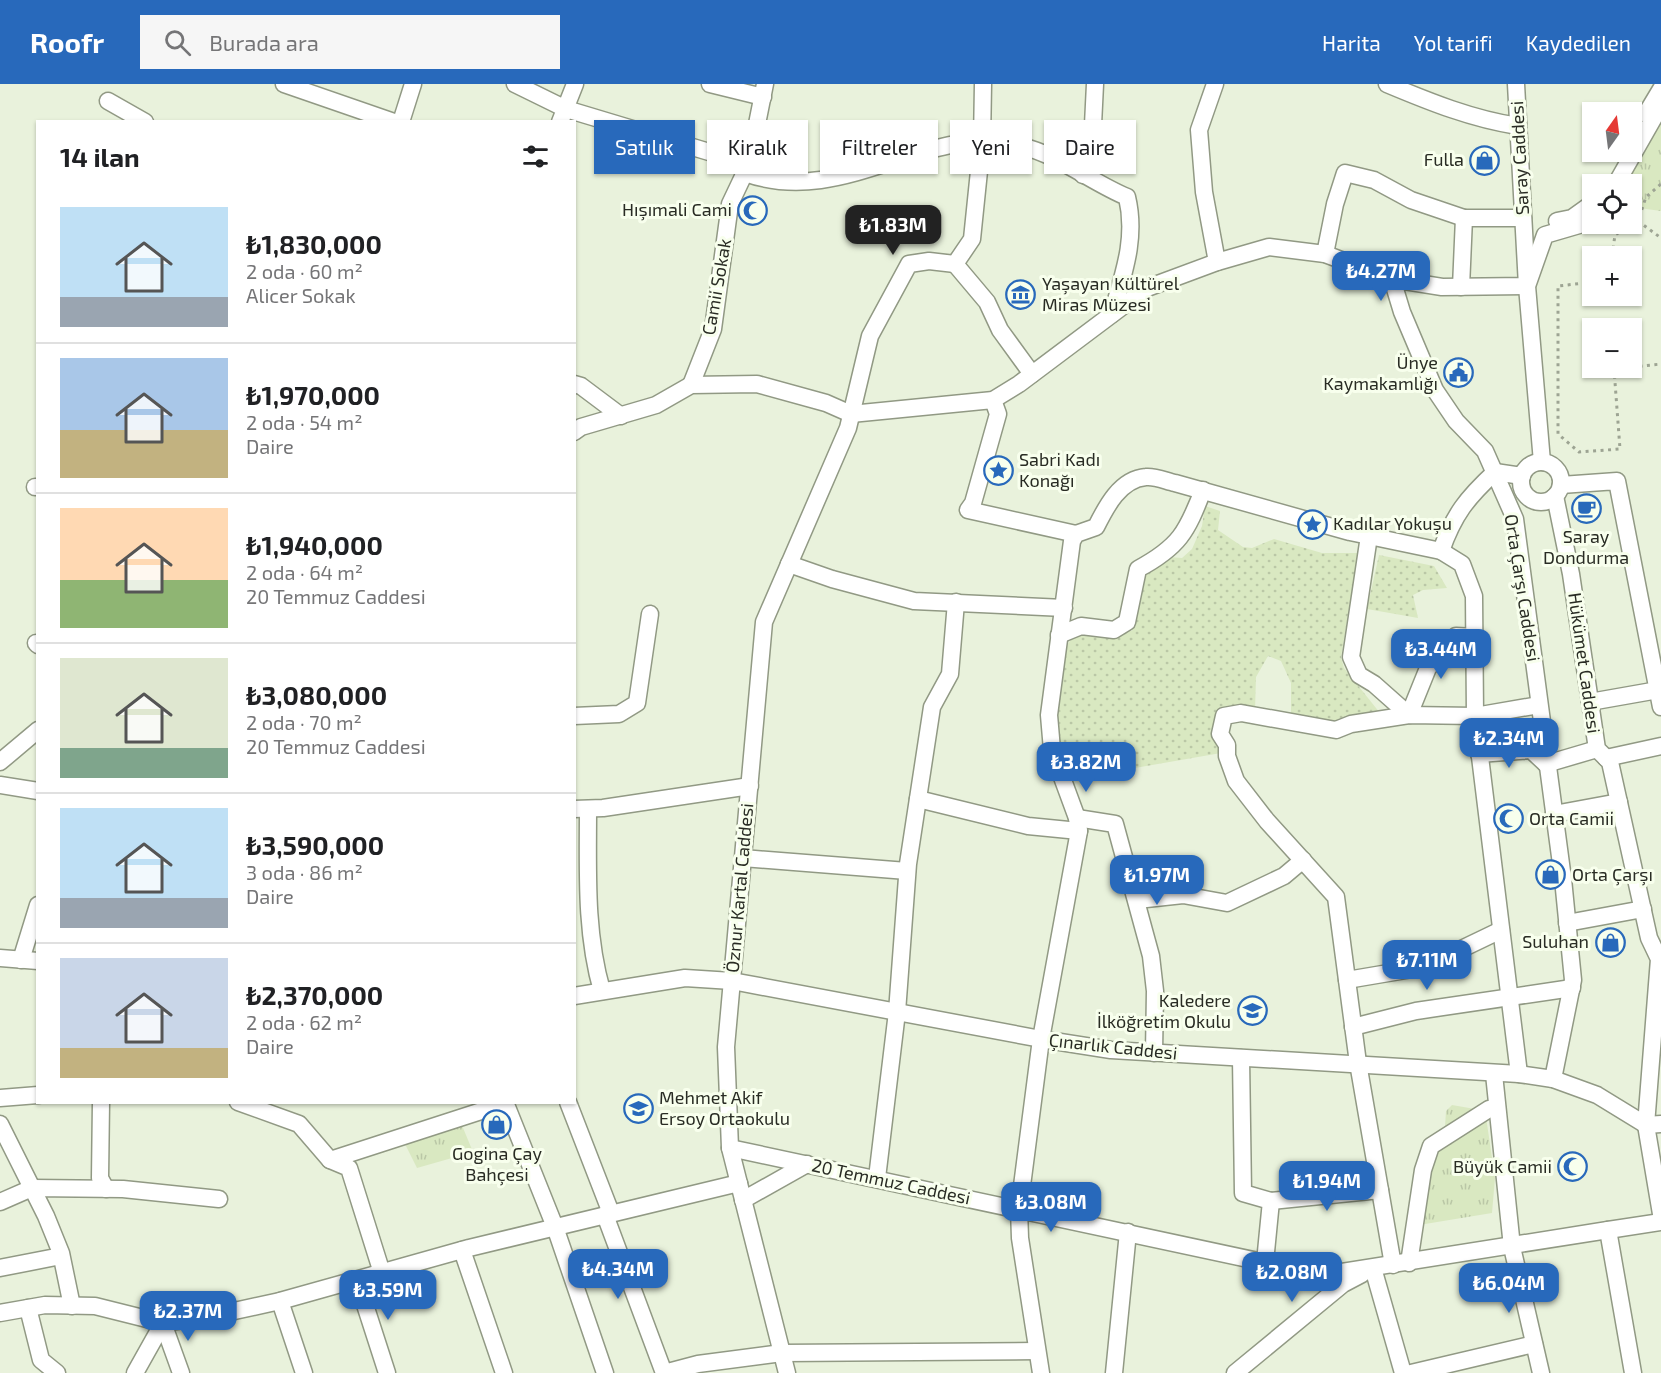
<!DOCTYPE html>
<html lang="tr">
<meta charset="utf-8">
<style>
:root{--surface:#fff;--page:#f6f6f6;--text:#202124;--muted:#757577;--line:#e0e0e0;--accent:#2869bb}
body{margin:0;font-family:"Exo 2",sans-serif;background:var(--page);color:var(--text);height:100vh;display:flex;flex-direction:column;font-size:22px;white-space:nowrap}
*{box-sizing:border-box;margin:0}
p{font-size:20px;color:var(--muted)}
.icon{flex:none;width:33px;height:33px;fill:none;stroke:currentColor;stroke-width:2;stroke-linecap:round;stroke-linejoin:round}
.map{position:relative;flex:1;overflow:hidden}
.drawer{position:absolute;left:36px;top:36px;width:540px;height:984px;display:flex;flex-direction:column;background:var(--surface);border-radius:0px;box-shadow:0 2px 4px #0004}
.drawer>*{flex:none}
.hud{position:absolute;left:594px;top:36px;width:570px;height:54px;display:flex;gap:12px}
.needle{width:39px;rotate:14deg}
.controls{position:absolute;left:1582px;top:18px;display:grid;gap:12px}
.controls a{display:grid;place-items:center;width:60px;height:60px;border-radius:0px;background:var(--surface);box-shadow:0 2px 4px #0004;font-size:30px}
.price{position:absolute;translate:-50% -51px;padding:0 14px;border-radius:12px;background:var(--accent);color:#fff;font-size:20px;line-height:39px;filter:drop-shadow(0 2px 3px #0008)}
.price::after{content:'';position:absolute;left:50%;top:36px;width:18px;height:14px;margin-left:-9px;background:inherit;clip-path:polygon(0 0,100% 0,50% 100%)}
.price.current{background:#222;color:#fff}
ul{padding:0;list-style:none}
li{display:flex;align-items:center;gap:18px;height:150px;padding:0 24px}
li+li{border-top:2px solid var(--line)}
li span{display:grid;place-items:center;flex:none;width:168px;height:120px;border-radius:0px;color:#555}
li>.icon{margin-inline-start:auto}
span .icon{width:72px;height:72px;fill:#fffc;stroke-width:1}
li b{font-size:26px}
h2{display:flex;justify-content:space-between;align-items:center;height:72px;padding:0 24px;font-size:26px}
.pill{padding:0 21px;border-radius:0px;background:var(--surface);box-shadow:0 2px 4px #0004;font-size:21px;line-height:54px}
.pill.current{background:var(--accent);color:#fff}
header{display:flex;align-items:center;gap:36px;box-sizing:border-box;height:84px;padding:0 30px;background:var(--accent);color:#fff}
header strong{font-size:28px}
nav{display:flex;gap:33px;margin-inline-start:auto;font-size:21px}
.search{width:420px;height:54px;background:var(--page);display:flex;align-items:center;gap:15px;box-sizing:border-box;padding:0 21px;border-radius:0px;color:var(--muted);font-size:22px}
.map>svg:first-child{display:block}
.grass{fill:url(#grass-dots)}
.park{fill:url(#park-tufts)}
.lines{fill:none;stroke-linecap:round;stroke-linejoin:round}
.minor-casing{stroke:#919984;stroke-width:19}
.path{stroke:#9da493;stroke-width:3;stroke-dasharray:3 4.5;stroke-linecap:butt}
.minor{stroke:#fff;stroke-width:16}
.labels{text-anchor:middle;stroke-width:6;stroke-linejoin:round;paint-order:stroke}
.street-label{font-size:18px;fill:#292c24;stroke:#f8ffed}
.poi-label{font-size:18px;fill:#292c24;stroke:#f8ffed;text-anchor:end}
</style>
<header>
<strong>Roofr</strong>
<div class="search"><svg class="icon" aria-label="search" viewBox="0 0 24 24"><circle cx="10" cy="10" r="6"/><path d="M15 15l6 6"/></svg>Burada ara</div>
<nav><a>Harita</a><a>Yol tarifi</a><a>Kaydedilen</a></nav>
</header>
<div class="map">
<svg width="1661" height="1289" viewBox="0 0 1661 1289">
<defs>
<pattern id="grass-dots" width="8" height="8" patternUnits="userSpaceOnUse" patternTransform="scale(1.5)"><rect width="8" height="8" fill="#d9e8c1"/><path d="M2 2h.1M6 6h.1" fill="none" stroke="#bac7a6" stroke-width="1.8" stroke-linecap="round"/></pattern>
<pattern id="park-tufts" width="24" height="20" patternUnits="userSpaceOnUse" patternTransform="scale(1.5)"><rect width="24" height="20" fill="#d9e8c1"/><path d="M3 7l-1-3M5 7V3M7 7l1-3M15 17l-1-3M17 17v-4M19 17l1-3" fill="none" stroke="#bac7a6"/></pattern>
</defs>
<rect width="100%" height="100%" fill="#e9f2dc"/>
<!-- grass -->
<g class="grass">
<polygon points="1205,422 1220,427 1218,446 1243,463 1252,464 1274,455 1322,469 1358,469 1341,573 1344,584 1380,629 1337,640 1291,634 1291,599 1281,577 1268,572 1256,593 1255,627 1224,624 1221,669 1066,696 1055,665 1055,631 1065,564 1074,551 1084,546 1132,547 1142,488 1168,473 1182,474 1192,465 1202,442"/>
<polygon points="1379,471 1434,482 1447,504 1423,506 1413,511 1418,534 1367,525"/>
</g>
<!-- park -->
<g class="park">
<polygon points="1661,35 1661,127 1639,124 1632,126 1632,100 1624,100"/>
<polygon points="1452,1021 1475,1025 1486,1033 1495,1094 1492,1129 1419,1141 1426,1086 1445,1043 1446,1027"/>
<polygon points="461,1039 473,1068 417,1084 403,1056"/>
</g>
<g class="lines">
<defs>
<g id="minor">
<polyline points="284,0 394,38"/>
<polyline points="515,0 566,25 749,80"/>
<polyline points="710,0 763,13"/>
<polyline points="1215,0 1199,46 1204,108 1217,178"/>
<path d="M1387,0c43,18 85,35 131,42"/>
<polyline points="1516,0 1527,202 1442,203 1392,195 1402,228 1435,306 1456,337 1485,367 1515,435 1563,795 1573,896 1553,995"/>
<polyline points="108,17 145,38"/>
<polyline points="1646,30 1661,5"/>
<polyline points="401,38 413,0"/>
<polyline points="560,38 575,0"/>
<path d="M745,89c100,36 181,-52 276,-27 38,9 70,36 106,51 10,42 -4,78 -15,117"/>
<polyline points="1083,91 1093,41 1095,0"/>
<polyline points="1616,100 1661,21"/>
<polyline points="1557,137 1572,134 1593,119"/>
<polyline points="1325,170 1335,120 1345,89 1374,96 1411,116 1464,134"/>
<polyline points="955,180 987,218 1000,246 1032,290"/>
<polyline points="1461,203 1464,134 1523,134"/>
<polyline points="574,300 581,302 621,332"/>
<polyline points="691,301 713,245 730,120 749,80 765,0"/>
<polyline points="993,316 998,330 973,419 968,426 1076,450"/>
<polyline points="574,348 581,343 656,321 691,301 757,300 826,319 851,330 993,316 1019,300 1147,204 1217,178 1269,163 1325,170 1392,195"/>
<polyline points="1542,378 1527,202 1545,151 1593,137"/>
<circle cx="1541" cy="398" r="20"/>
<polyline points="1561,401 1617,397 1661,623"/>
<polyline points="35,403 38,403"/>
<polyline points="1555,412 1571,490 1597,665 1610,678 1649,854 1659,875 1646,1041 1661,1130"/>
<polyline points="1369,452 1351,573 1359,591 1374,600 1409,631 1428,584 1456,552 1474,553"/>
<path d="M1441,467c13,-37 26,-53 54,-79l27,4"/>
<polyline points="789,480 832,495 914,517 1064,524"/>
<path d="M1059,551l22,-9 33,4 13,-8 11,-53c41,-22 49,-37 65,-79"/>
<polyline points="36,559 38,561"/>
<polyline points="1590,618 1658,606"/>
<polyline points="574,632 619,630 637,619 650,530"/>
<polyline points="1479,670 1531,666 1546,680"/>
<polyline points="1606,674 1661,662"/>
<polyline points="0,678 38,646"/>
<polyline points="1546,680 1597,665"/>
<polyline points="0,701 38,707"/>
<polyline points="918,715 1028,742 1079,747"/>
<polyline points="574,725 603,724 750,702"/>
<path d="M588,725c0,62 -3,123 14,182"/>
<polyline points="1554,730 1619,718"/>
<polyline points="1077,734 1115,740 1151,872 1155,907 1154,969"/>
<polyline points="743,774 907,787"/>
<polyline points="1137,816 1183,811 1227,819 1284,792 1303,776"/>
<polyline points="1567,839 1643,825"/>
<polyline points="0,874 38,877"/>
<polyline points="21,876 38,821"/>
<polyline points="1347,896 1424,883 1501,846"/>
<polyline points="574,912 685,894 732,897 1041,955 1111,966 1519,990 1553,995 1597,1011 1646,1041"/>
<polyline points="1353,943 1416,927 1572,904"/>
<polyline points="1241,974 1243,1109 1271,1117 1265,1178"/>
<polyline points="1494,990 1512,1163 1541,1289"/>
<polyline points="0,1014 38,1011"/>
<polyline points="101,1018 100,1094 106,1105"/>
<polyline points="238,1018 299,1040 330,1076 349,1084 382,1189"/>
<polyline points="505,1018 555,1143 605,1289"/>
<polyline points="568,1018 611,1129"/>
<polyline points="0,1040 46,1132 61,1169 72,1222"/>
<polyline points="1646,1041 1661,1040"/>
<polyline points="730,1064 1323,1191 1608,1146 1633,1289"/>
<polyline points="330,1076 506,1019"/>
<polyline points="877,1094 897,928 908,780 932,623 950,590 956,518"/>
<polyline points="743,1116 807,1080"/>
<polyline points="1271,1117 1380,1106"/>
<polyline points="0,1118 32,1104 123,1105 219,1115"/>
<polyline points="605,1131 664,1289"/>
<polyline points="1608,1146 1661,1138"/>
<polyline points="462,1166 504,1289"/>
<polyline points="1409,1179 1423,1086 1431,1062 1489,1025 1497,1024"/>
<polyline points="1393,1181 1358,979 1336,813 1267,737 1236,697 1227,672 1227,661 1220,650 1224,632 1241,629 1336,646 1351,640 1409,631 1475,632 1539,621"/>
<polyline points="0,1184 61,1172"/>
<polyline points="1373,1184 1403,1289"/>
<polyline points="357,1196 387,1289"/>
<polyline points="280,1217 304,1289"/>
<polyline points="28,1224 41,1276 57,1289"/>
<polyline points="0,1229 45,1221 95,1222 163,1239 216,1231 280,1217 469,1164 739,1099"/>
<polyline points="163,1239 181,1289"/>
<polyline points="135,1289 163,1239"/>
<polyline points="664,1289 698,1280 782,1269 1037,1267"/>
<polyline points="787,1289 730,1064 726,963 764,538 848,344 870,252 909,180 929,177 955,180 972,155 982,58 983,0"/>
<path d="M1041,1289l-21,-135 -1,-29 22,-170 38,-208 -2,-13 -25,-68 -3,-35 23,-174 4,-7 20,-7c10,-20 24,-48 50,-50 9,-1 20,4 29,6l175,49 91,19 21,13 12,32 1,120 44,358"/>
<polyline points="1114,1289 1128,1148"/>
<polyline points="1235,1289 1343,1200 1362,1190"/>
<polyline points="1411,1289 1534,1260"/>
</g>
</defs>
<!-- minor casing -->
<use href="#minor" class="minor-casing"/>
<!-- path -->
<g class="path">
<polyline points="1638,137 1661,154"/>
<polyline points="1612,172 1615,151 1638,137 1646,113 1661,100"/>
<polyline points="1593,198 1558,202 1558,350 1579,368 1620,365 1614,285 1630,284"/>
<polyline points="1632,283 1661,280"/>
</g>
<!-- minor -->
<use href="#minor" class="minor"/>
</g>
<!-- icons -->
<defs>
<symbol id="shop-ring" viewBox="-11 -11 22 22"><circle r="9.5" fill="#f8ffed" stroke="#2869bb" stroke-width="1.5"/><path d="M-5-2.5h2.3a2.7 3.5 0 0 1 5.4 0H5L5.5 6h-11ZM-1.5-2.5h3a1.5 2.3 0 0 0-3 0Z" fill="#2869bb"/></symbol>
<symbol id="mosque-ring" viewBox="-11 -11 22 22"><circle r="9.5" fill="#f8ffed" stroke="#2869bb" stroke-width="1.5"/><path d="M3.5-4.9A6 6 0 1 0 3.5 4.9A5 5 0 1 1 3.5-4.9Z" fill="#2869bb"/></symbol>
<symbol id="museum-ring" viewBox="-11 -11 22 22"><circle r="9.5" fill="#f8ffed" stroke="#2869bb" stroke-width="1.5"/><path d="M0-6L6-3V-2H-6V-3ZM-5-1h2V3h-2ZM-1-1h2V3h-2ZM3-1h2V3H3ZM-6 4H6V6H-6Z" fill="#2869bb"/></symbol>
<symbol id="civic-ring" viewBox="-11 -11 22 22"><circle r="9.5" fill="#f8ffed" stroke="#2869bb" stroke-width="1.5"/><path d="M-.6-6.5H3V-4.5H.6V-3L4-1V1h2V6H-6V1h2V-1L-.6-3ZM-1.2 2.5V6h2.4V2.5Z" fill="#2869bb"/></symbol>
<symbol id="sight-ring" viewBox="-11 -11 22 22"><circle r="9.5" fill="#f8ffed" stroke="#2869bb" stroke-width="1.5"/><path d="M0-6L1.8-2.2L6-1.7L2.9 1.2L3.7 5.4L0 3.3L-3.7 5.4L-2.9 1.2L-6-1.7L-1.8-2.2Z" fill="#2869bb"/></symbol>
<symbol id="cafe-ring" viewBox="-11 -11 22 22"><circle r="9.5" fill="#f8ffed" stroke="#2869bb" stroke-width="1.5"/><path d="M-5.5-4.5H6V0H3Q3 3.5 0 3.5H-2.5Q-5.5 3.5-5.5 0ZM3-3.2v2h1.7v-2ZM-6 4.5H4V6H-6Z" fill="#2869bb"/></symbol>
<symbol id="school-ring" viewBox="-11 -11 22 22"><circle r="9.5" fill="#f8ffed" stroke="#2869bb" stroke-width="1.5"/><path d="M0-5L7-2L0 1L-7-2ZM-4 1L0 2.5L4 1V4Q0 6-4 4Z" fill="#2869bb"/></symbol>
</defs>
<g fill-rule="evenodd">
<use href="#shop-ring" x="1468" y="60" width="33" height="33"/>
<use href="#mosque-ring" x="736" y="110" width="33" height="33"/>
<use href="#museum-ring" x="1004" y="194" width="33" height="33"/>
<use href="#civic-ring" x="1442" y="272" width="33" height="33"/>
<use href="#sight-ring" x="982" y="370" width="33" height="33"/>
<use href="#cafe-ring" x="1570" y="408" width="33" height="33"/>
<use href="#sight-ring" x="1296" y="424" width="33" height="33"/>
<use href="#mosque-ring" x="1492" y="718" width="33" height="33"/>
<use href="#shop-ring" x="1534" y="774" width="33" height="33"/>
<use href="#shop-ring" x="1594" y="842" width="33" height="33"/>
<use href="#school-ring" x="1236" y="910" width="33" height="33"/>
<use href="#school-ring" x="622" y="1008" width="33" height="33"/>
<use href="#shop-ring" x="480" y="1024" width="33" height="33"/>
<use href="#mosque-ring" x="1556" y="1066" width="33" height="33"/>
</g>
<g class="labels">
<!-- street labels -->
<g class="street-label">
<text transform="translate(1520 74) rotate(-93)" y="6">Saray Caddesi</text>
<text transform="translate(717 203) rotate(-80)" y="6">Camii Sokak</text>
<text transform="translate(1522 504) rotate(81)" y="6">Orta Çarşı Caddesi</text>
<text transform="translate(1584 579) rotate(82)" y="6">Hükümet Caddesi</text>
<text transform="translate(740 804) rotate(-85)" y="6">Öznur Kartal Caddesi</text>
<text transform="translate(1113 963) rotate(6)" y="6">Çınarlık Caddesi</text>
<text transform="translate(891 1098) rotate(12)" y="6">20 Temmuz Caddesi</text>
</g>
<!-- poi labels -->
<g class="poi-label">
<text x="1464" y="82">Fulla</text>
<text x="732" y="132">Hışımali Cami</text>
<text x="1042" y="206" text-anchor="start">Yaşayan Kültürel<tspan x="1042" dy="21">Miras Müzesi</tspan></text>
<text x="1438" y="285">Ünye<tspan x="1438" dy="21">Kaymakamlığı</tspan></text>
<text x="1019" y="382" text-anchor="start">Sabri Kadı<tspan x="1019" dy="21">Konağı</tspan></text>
<text x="1333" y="446" text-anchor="start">Kadılar Yokuşu</text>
<text x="1586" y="459" text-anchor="middle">Saray<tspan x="1586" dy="21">Dondurma</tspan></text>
<text x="1529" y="741" text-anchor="start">Orta Camii</text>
<text x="1572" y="797" text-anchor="start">Orta Çarşı</text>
<text x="1589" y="864">Suluhan</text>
<text x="1231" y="923">Kaledere<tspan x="1231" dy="21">İlköğretim Okulu</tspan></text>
<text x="659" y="1020" text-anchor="start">Mehmet Akif<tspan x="659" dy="21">Ersoy Ortaokulu</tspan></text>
<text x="497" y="1076" text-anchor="middle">Gogina Çay<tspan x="497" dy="21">Bahçesi</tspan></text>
<text x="1552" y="1089">Büyük Camii</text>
</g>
</g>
</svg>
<div class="controls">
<a><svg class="needle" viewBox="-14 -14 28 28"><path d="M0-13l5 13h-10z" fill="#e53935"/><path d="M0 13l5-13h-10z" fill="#757577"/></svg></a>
<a><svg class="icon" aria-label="locate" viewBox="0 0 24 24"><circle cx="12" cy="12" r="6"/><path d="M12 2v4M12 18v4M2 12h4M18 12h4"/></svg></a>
<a>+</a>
<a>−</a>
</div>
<b class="price current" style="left:893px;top:172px">₺1.83M</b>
<b class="price" style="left:1381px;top:218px">₺4.27M</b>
<b class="price" style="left:1441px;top:596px">₺3.44M</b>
<b class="price" style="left:1509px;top:685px">₺2.34M</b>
<b class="price" style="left:1086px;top:709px">₺3.82M</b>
<b class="price" style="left:1157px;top:822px">₺1.97M</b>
<b class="price" style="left:1427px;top:907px">₺7.11M</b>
<b class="price" style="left:1327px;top:1128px">₺1.94M</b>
<b class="price" style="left:1051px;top:1149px">₺3.08M</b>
<b class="price" style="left:618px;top:1216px">₺4.34M</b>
<b class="price" style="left:1292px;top:1219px">₺2.08M</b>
<b class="price" style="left:1509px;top:1230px">₺6.04M</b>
<b class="price" style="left:388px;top:1237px">₺3.59M</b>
<b class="price" style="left:188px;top:1258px">₺2.37M</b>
<div class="hud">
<a class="pill current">Satılık</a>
<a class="pill">Kiralık</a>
<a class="pill">Filtreler</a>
<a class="pill">Yeni</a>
<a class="pill">Daire</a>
</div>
<section class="drawer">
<h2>14 ilan<svg class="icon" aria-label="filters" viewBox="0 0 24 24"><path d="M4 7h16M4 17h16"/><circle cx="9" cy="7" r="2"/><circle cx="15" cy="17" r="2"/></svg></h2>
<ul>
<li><span style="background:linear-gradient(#bfe0f5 75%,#9aa5b1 0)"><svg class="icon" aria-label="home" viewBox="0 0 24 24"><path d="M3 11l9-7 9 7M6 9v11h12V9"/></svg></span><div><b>₺1,830,000</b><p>2 oda · 60 m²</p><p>Alicer Sokak</p></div></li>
<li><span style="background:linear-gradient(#a9c7e8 60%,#c2b280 0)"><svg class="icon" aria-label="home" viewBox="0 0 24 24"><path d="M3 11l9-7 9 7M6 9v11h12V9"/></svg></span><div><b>₺1,970,000</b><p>2 oda · 54 m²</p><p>Daire</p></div></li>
<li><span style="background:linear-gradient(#ffd9b3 60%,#8fb573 0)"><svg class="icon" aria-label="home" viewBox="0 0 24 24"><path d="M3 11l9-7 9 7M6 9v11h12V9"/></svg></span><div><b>₺1,940,000</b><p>2 oda · 64 m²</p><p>20 Temmuz Caddesi</p></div></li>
<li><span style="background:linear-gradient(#dfe7d0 75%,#7fa58c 0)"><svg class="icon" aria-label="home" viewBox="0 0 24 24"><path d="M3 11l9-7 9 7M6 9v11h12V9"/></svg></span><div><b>₺3,080,000</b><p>2 oda · 70 m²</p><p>20 Temmuz Caddesi</p></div></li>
<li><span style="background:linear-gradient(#bfe0f5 75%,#9aa5b1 0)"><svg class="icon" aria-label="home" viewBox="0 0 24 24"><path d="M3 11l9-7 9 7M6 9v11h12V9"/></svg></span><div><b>₺3,590,000</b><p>3 oda · 86 m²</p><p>Daire</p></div></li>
<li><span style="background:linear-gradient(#c9d6e8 75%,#c2b280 0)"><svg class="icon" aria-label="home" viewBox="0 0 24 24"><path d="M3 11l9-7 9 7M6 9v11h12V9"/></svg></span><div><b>₺2,370,000</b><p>2 oda · 62 m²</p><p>Daire</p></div></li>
</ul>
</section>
</div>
